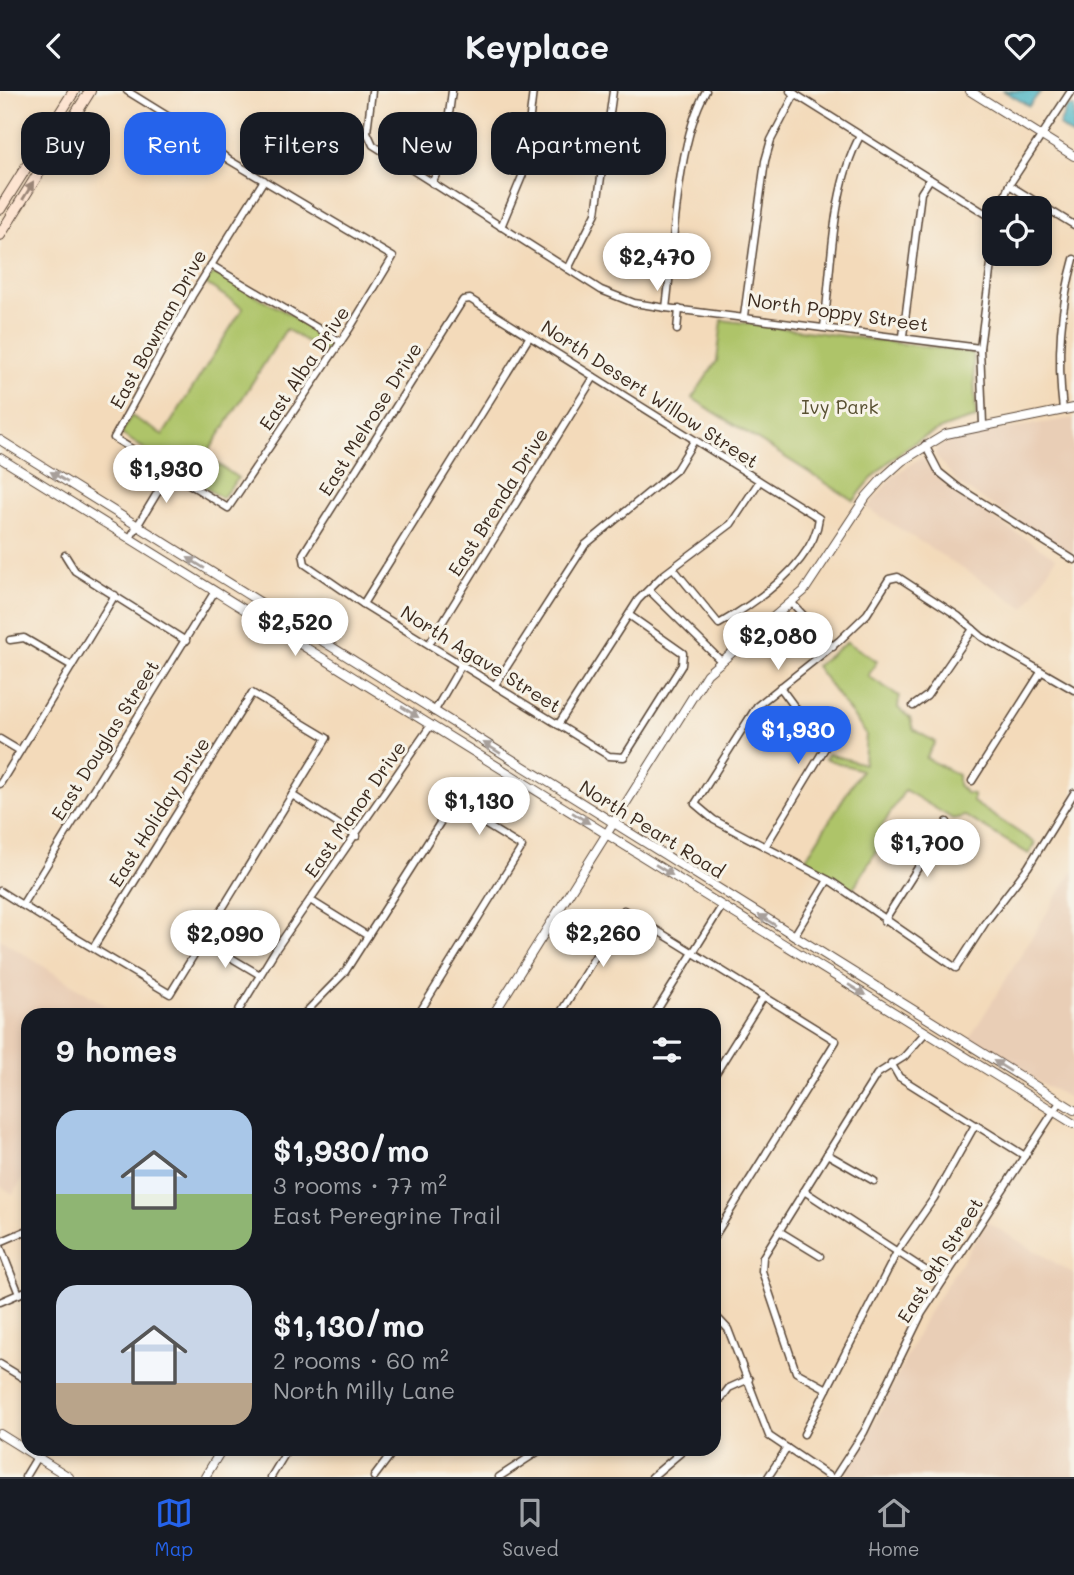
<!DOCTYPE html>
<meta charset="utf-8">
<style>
:root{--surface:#171b24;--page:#20242c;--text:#f1f3f6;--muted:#9ea1a6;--line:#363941;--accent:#2563eb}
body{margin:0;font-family:Mali,sans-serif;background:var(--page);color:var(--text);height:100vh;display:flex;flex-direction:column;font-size:26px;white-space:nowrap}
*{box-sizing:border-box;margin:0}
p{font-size:23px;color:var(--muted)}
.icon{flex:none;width:38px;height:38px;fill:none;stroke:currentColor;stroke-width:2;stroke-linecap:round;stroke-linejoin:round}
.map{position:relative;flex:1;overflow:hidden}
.sheet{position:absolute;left:21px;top:917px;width:700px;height:448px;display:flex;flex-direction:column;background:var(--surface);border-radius:21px;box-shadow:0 4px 10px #0003}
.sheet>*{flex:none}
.hud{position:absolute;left:21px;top:21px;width:700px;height:63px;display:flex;gap:14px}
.buttons{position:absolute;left:982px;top:105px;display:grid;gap:14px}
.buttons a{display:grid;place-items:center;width:70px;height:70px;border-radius:14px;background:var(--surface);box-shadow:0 4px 10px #0003;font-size:35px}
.price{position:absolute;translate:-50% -60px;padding:0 16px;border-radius:24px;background:#fff;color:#222;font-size:23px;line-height:46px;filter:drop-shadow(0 2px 4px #0008)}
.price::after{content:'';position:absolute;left:50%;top:42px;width:21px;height:16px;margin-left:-10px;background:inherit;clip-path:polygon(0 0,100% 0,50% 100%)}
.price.selected{background:var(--accent);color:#fff}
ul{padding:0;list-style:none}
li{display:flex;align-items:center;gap:21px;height:175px;padding:0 35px}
li span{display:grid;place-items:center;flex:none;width:196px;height:140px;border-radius:21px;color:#555}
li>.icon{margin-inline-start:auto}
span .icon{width:84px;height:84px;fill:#fffc;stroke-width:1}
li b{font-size:30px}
h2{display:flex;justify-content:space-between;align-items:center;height:84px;padding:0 35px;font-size:30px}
.pill{padding:0 24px;border-radius:21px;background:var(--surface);box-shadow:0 4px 10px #0003;font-size:24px;line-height:63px}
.pill.selected{background:var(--accent);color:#fff}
header{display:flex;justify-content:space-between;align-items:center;height:91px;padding:0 35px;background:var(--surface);font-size:32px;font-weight:700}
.tabs{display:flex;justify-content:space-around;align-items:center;height:98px;border-top:2px solid var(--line);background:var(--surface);font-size:19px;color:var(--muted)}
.tabs a{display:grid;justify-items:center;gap:4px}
.tabs .selected{color:var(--accent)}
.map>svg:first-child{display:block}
.built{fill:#e9ceb6}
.green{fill:#aec469;stroke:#747744;stroke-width:2}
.water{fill:#46b2c3;stroke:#406e70;stroke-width:2}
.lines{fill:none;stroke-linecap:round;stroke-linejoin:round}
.minor-casing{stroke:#574435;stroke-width:9}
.tertiary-casing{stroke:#574435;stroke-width:10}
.secondary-casing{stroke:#574435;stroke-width:12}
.minor{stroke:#fff;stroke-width:6}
.tertiary{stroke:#fff;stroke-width:8}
.secondary{stroke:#fde4d1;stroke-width:10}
.oneway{fill:#9c8778}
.oneway2{fill:#a79f9a}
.labels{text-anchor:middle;stroke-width:6;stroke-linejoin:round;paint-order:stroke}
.street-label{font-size:19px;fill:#3b2a1e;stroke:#f7f3e8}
.park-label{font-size:19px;fill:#585031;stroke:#f7f3e8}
</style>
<header><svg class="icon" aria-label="back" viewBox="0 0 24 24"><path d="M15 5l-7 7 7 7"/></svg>Keyplace<svg class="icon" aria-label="heart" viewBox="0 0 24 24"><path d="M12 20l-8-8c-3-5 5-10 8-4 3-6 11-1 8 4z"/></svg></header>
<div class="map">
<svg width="1074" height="1386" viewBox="0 0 1074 1386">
<rect width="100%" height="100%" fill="#f7f3e8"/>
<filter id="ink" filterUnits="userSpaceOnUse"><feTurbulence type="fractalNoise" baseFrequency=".0143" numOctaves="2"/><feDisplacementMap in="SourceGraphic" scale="14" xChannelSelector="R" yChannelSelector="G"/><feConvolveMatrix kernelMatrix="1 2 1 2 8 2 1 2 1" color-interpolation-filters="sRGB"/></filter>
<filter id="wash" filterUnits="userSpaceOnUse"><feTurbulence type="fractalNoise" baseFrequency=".00686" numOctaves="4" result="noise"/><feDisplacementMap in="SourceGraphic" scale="28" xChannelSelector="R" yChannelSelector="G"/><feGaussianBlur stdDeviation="1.57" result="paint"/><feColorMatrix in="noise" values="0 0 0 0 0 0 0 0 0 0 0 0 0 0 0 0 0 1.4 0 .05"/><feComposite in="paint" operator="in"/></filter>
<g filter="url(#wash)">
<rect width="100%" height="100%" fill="#f3daba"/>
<!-- built -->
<g class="built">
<polygon points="1074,327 1074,466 959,393 935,364 939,354 963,345"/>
<polygon points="921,366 951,400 1056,467 1025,517 867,417 892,386"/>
<polygon points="1074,778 1074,1009 1040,992 986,954 969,948"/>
<polygon points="0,848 121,924 28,924 28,1079 13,1103 0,1095"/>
<polygon points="987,1131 1074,1183 1074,1386 847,1386 847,1379 880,1321 925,1227"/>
</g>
<!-- green -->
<g class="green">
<polygon points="214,182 308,233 330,250 325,262 286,238 206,365 238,387 222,407 121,343 131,325 163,344 243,217 205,192"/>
<path d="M722,229l251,33 3,65c-52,12 -91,39 -122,83l-162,-103 25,-37z"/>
<polygon points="847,551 877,570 868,585 899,605 898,617 910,627 913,638 935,651 926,667 958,684 958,694 966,702 973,703 973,711 1035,752 1029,763 965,725 953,728 905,699 880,738 887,743 852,799 805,769 861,679 825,668 828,663 864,673 866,643 816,575"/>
</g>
<!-- water -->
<g class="water">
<polygon points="1004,0 1041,0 1029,15"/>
<polygon points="1067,16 1074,16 1074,46 1059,34"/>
</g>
</g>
<g filter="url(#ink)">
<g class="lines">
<defs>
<g id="minor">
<polyline points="127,0 195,42 229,69 393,166 350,237 228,417 114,347 192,205 264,89"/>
<polyline points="372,0 367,41 373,54 601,199 634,212 666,217 980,257"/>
<polyline points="790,0 994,128"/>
<polyline points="432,92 443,69 452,0"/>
<polyline points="1009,94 1074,134"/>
<polyline points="1000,117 1009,94 1071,0"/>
<polyline points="501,136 523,83 533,0"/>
<polyline points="211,174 341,251"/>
<polyline points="568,178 596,122 613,0"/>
<path d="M666,217c8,-61 10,-165 40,-217"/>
<polyline points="744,225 765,70 771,49 795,3"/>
<path d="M824,236c8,-61 7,-138 36,-191"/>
<polyline points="677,239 679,218"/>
<polyline points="903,245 921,102 930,88"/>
<path d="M1063,319c-6,-50 -3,-102 11,-151"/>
<polyline points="983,333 980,257 994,150"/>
<polyline points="925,354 939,381 959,397 1074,469"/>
<polyline points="130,447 171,379"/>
<polyline points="65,464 75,480 186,550"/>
<polyline points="649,499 721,570"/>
<polyline points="792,512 833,556"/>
<polyline points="363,513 530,245"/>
<path d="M629,524l54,38 -1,12 -58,92 -15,-1 -246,-152 -58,-40 -2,-10 160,-254 7,-1 349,219c-5,46 -64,85 -100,106l-46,-56"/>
<polyline points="10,549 24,547 72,575"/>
<polyline points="429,553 594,286"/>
<polyline points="495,594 585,454 676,379 694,350"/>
<polyline points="1074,599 982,546 958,525 898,486 889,488 867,523 840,549 757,615 695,713 714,729 832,791 956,877 985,832 1028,776 1074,702"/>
<polyline points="913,615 927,605 973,538"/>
<polyline points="434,621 462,573"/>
<polyline points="558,634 638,509 662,485 731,433 759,391"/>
<polyline points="0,648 20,660"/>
<polyline points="972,690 1041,581"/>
<polyline points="0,693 115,504"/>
<polyline points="292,704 357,745"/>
<polyline points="765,756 825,657 780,596"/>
<path d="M0,800c56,36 113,69 170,103l157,-256 -75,-45 -159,255"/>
<polyline points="310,809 368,845"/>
<polyline points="22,814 215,500"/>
<polyline points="884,830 947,731"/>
<polyline points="794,845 828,789"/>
<polyline points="203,850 260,884"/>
<polyline points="236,924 276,858 431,634"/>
<polyline points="303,924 345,881 452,713 522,756 418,924"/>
<polyline points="559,924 624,819 836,950 714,1146"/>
<polyline points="654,924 722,815"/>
<polyline points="891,972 899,986 1025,1065"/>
<polyline points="714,985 764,905"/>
<polyline points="827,1063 874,1090"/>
<polyline points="804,1100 942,1190"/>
<polyline points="779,1140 820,1165"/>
<polyline points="0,1151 28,1139"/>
<polyline points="0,1155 19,1203"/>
<polyline points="0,1211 28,1199"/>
<polyline points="714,1223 728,1238 769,1345 830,1386"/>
<polyline points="0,1273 28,1290"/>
<polyline points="827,1298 796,1281 762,1180 763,1166 877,983 904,966 926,941"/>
<polyline points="714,1317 729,1297 749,1288"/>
<polyline points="804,1343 898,1159 934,1107 975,1034"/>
<polyline points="25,1386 37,1366"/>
<polyline points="271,1386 288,1358"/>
<polyline points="374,1386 395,1358"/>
<polyline points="499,1386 542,1358"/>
<polyline points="652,1386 685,1358"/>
<polyline points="768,1386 787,1357"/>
<polyline points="835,1386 864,1341 922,1222 1060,1011"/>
</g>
<g id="tertiary">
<polyline points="970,0 1074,65"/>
<polyline points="0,349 1074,1019"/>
<polyline points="0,367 1074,1033"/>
<polyline points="493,924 707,583 804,500 866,406 882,388 902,370 946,343 1074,317"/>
<polyline points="0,1343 69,1386"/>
<polyline points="205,1386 222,1358"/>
</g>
<g id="secondary">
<polyline points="0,118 74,0"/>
<polyline points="0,144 90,0"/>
</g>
</defs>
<!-- minor casing -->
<use href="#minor" class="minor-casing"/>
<!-- tertiary casing -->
<use href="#tertiary" class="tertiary-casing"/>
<!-- secondary casing -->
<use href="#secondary" class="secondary-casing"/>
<!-- minor -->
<use href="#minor" class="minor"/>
<!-- tertiary -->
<use href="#tertiary" class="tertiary"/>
<!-- secondary -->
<use href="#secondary" class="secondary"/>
</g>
<!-- one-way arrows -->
<defs><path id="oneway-solid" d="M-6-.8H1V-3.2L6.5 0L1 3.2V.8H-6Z" transform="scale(1.75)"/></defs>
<use class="oneway" href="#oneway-solid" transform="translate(28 100) rotate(-58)"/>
<g class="oneway2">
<use href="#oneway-solid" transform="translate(59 386) rotate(-148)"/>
<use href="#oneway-solid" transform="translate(196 472) rotate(-148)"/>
<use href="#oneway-solid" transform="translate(410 621) rotate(32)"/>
<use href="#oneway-solid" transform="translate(492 657) rotate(-148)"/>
<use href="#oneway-solid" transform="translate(581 727) rotate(32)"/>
<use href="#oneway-solid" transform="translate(664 779) rotate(32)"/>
<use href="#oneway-solid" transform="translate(767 829) rotate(-148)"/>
<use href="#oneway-solid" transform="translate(857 899) rotate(32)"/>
<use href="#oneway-solid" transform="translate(1002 975) rotate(-148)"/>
</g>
</g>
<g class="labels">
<!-- street labels -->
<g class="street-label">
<text transform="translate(838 221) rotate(8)" y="7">North Poppy Street</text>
<text transform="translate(158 238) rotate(-61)" y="7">East Bowman Drive</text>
<text transform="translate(304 277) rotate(-56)" y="7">East Alba Drive</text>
<text transform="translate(650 303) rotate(33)" y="7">North Desert Willow Street</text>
<text transform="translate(370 328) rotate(-58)" y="7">East Melrose Drive</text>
<text transform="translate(498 411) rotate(-58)" y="7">East Brenda Drive</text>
<text transform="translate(481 568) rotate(32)" y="7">North Agave Street</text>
<text transform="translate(105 649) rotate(-58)" y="7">East Douglas Street</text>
<text transform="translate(355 718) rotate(-55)" y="7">East Manor Drive</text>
<text transform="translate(159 721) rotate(-58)" y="7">East Holiday Drive</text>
<text transform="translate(652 738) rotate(32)" y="7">North Peart Road</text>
<text transform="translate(940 1169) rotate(-58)" y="7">East 9th Street</text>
</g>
<!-- park labels -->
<g class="park-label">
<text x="840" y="323">Ivy Park</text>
</g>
</g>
</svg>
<div class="buttons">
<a><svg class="icon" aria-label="locate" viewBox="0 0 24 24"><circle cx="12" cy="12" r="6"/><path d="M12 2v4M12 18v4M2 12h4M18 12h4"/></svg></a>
</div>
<b class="price" style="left:657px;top:202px">$2,470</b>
<b class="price" style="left:166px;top:414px">$1,930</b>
<b class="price" style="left:295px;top:567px">$2,520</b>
<b class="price" style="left:778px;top:581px">$2,080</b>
<b class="price selected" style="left:798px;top:675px">$1,930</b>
<b class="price" style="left:479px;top:746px">$1,130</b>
<b class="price" style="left:927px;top:788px">$1,700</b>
<b class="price" style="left:603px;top:878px">$2,260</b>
<b class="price" style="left:225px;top:879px">$2,090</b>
<div class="hud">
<a class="pill">Buy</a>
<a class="pill selected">Rent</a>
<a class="pill">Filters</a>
<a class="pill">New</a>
<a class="pill">Apartment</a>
</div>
<section class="sheet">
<h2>9 homes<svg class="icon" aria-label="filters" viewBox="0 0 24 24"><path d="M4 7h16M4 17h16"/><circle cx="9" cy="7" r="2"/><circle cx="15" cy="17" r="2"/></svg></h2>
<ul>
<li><span style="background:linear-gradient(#a9c7e8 60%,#8fb573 0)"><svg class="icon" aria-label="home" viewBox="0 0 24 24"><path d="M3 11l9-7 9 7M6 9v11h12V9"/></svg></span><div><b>$1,930/mo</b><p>3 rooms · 77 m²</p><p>East Peregrine Trail</p></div></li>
<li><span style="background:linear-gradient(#c9d6e8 70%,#b9a48a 0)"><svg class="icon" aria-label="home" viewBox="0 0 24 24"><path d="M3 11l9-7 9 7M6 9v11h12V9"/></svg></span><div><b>$1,130/mo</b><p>2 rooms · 60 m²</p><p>North Milly Lane</p></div></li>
</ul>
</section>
</div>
<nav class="tabs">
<a class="selected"><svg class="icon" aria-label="map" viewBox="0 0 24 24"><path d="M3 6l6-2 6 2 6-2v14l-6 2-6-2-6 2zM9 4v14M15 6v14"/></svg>Map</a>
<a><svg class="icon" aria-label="saved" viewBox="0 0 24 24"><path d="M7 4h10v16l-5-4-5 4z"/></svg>Saved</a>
<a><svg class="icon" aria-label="home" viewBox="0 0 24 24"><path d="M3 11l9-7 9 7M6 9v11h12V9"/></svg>Home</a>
</nav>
